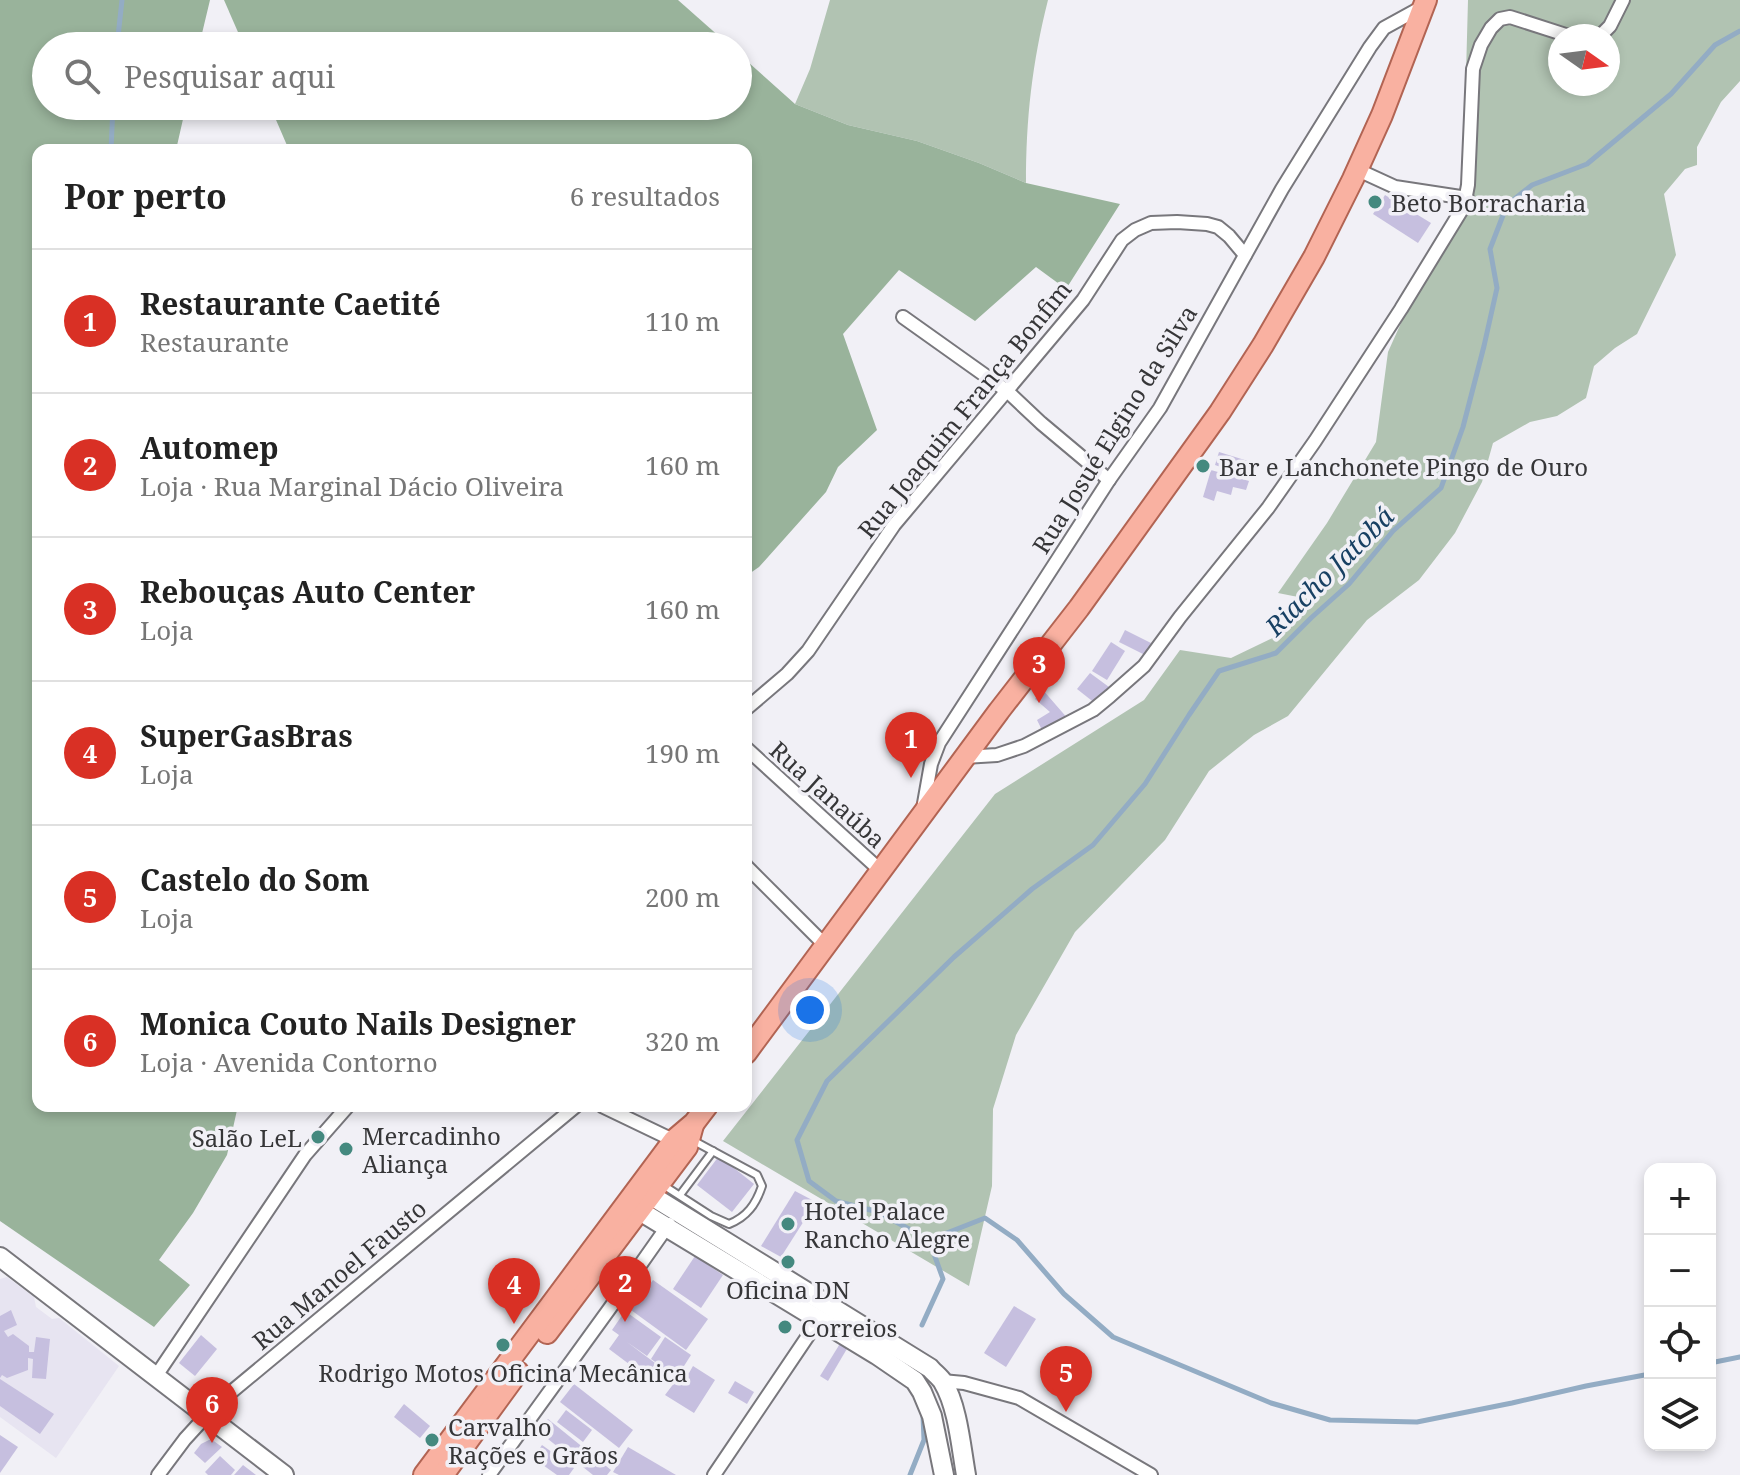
<!DOCTYPE html>
<html lang="pt">
<meta charset="utf-8">
<style>
:root{--surface:#fff;--page:#f2f2f2;--text:#222;--muted:#767676;--line:#e0e0e0;--accent:#d93025}
body{margin:0;font-family:"Noto Serif",serif;background:var(--page);color:var(--text)}
.controls{position:absolute;right:24px;bottom:24px;display:grid;overflow:hidden;border-radius:16px;box-shadow:0 4px 12px #0003}
.controls button{width:72px;height:72px;display:grid;place-items:center;padding:0;border:0;border-bottom:2px solid var(--line);background:var(--surface);color:var(--text);font:40px sans-serif}
.compass{position:absolute;left:1548px;top:24px;width:72px;height:72px;border-radius:50%;background:var(--surface);box-shadow:0 4px 12px #0003;rotate:104deg}
.you{position:absolute;left:810px;top:1010px;width:28px;height:28px;margin:-20px;border:6px solid #fff;border-radius:50%;background:#1a73e8;box-shadow:0 0 0 12px #1a73e833}
.badge{display:grid;place-items:center;width:52px;height:52px;border-radius:50%;background:var(--accent);color:#fff;font-size:26px;font-weight:700}
.pin{position:absolute;translate:-50% -66px;filter:drop-shadow(0 2px 4px #0008)}
.pin::after{content:'';position:absolute;top:42px;width:28px;height:24px;background:inherit;clip-path:polygon(0 0,100% 0,50% 100%)}
.list{margin:0;padding:0;list-style:none}
h2{display:flex;justify-content:space-between;align-items:center;height:104px;margin:0;padding:0 32px;font-size:34px}
h2 small{font-size:26px;font-weight:400;color:var(--muted)}
.list li{display:grid;grid-template-columns:52px 1fr auto;gap:24px;align-items:center;box-sizing:border-box;height:144px;padding:0 32px;border-top:2px solid var(--line)}
.list b{display:block;font-size:30px;white-space:nowrap}
.list p{margin:0;font-size:26px;white-space:nowrap;color:var(--muted)}
.list em{font-size:26px;font-style:normal;color:var(--muted)}
.icon{flex:none;width:44px;height:44px;fill:none;stroke:currentColor;stroke-width:2;stroke-linecap:round;stroke-linejoin:round}
.map{position:relative;flex:none;width:1740px;height:1475px;overflow:hidden}
.search{position:absolute;background:var(--surface);box-shadow:0 4px 12px #0003;left:32px;top:32px;width:720px;height:88px;display:flex;align-items:center;gap:20px;box-sizing:border-box;padding:0 28px;border-radius:44px;color:var(--muted);font-size:30px}
.panel{position:absolute;background:var(--surface);box-shadow:0 4px 12px #0003;left:32px;top:144px;width:720px;height:968px;border-radius:16px}
.map>svg:first-child{display:block}
.built{fill:#e7e4f1}
.green{fill:#b1c3b2;fill-rule:evenodd}
.forest{fill:#99b39b}
.lines{fill:none;stroke-linecap:round;stroke-linejoin:round}
.stream{stroke:#93acc4;stroke-width:5}
.building{fill:#c6bfdf}
.lane-casing{stroke:#78777c;stroke-width:10}
.street-casing{stroke:#78777c;stroke-width:16}
.secondary-casing{stroke:#78777c;stroke-width:22}
.primary-casing{stroke:#b26453;stroke-width:24}
.lane{stroke:#fff;stroke-width:6}
.street{stroke:#fff;stroke-width:12}
.secondary{stroke:#fff;stroke-width:18}
.primary{stroke:#f9b1a1;stroke-width:20}
.poi-dot{fill:#44897f;stroke:#f1f0f6;stroke-width:3}
.labels{text-anchor:middle;dominant-baseline:central;stroke-width:7;stroke-linejoin:round;paint-order:stroke}
.poi-label{font-size:24px;fill:#363638;stroke:#f1f0f6;text-anchor:start}
.street-label{font-size:24px;fill:#363638;stroke:#f1f0f6}
.water-label{font-size:26px;font-style:italic;fill:#184063;stroke:#f1f0f6}
</style>
<div class="map">
<svg width="1740" height="1475" viewBox="0 0 1740 1475">
<rect width="100%" height="100%" fill="#f1f0f6"/>
<path class="built" d="M7 1277 34 1297 36 1307 52 1319 59 1318 119 1366 56 1458 0 1417V1279Z"/>
<g class="green">
<path d="M830 0H1048C1032 63 1026 119 1026 183L979 163 917 141 848 125 795 104 810 69Z"/>
<path d="M1468 0H1740V81L1721 102 1697 147V165L1685 169 1664 194 1676 255 1637 334 1615 348 1594 366 1586 398 1557 416 1530 422 1493 443 1482 482 1455 533 1419 580 1367 620 1288 716 1254 735 1209 771 1165 840 1075 932 1016 1035 993 1109 992 1186 969 1286 723 1141 995 794 1144 700 1180 650 1231 658 1281 634 1303 598 1278 593 1327 523 1376 442 1388 352 1463 185ZM1560 36H1608V84H1560Z"/>
</g>
<g class="forest">
<path d="M0 0H210L199 46H46V106H186L176 150H38V1106H236L237 1110 227 1155 193 1213 159 1260 190 1285 154 1327 0 1221Z"/>
<path d="M224 0H678L730 46H244Z"/>
<path d="M738 53 795 104 848 125 917 141 979 163 1026 183 1120 204 1066 289 1036 267 975 321 899 270 843 334 877 430 838 467 826 492 759 567 746 576V150H289L270 106H738Z"/>
</g>
<g class="lines">
<g class="stream">
<path d="M117 46 122 0"/>
<path d="M111 150 113 106"/>
<path d="M929 1240 985 1218 1017 1240 1064 1294 1113 1337 1271 1403 1330 1420 1417 1422 1512 1403 1586 1386 1650 1374"/>
<path d="M922 1325 943 1279 929 1240 878 1212 836 1201 809 1181 797 1140 827 1081 954 957 1032 889 1093 845 1145 784 1189 715 1219 671 1276 653 1311 618 1349 584 1393 531 1441 488 1463 427 1484 346 1497 288 1490 249 1507 205 1532 185 1587 164 1671 94 1715 45 1740 31"/>
<path d="M1710 1363 1740 1357"/>
<path d="M910 1475 924 1440 923 1416"/>
</g>
</g>
<g class="building">
<path d="M1385 195 1431 223 1418 243 1373 214Z"/>
<path d="M1219 452 1248 461 1244 475 1215 465Z"/>
<path d="M1211 470 1249 481 1246 490 1233 487 1231 495 1217 491 1214 501 1203 497Z"/>
<path d="M1125 630 1151 643 1145 655 1119 642Z"/>
<path d="M1111 642 1125 651 1107 680 1092 671Z"/>
<path d="M1090 673 1109 687 1096 704 1077 689Z"/>
<path d="M1042 689 1069 720 1044 734 1037 720 1050 712 1035 699Z"/>
<path d="M719 1156 754 1184 732 1212 697 1185Z"/>
<path d="M795 1191 816 1202 781 1257 761 1246Z"/>
<path d="M695 1256 723 1275 701 1308 673 1289Z"/>
<path d="M653 1280 708 1319 686 1350 631 1310Z"/>
<path d="M1014 1306 1036 1319 1006 1367 984 1353Z"/>
<path d="M11 1310 17 1325 4 1331 8 1337 13 1334 29 1346V1352H34L36 1337 50 1339 46 1379 32 1378 33 1359 28 1358V1370L7 1378 2 1375 0 1378V1316Z"/>
<path d="M625 1311 661 1337 647 1356 627 1342 659 1366 649 1379 609 1349 619 1335 612 1330Z"/>
<path d="M201 1335 217 1349 195 1376 179 1363Z"/>
<path d="M665 1337 691 1355 677 1377 651 1359Z"/>
<path d="M841 1342 848 1347 828 1381 820 1376Z"/>
<path d="M693 1366 715 1380 694 1413 665 1395 684 1370 689 1373Z"/>
<path d="M0 1379 54 1414 40 1434 0 1406Z"/>
<path d="M735 1381 754 1392 747 1404 728 1393Z"/>
<path d="M574 1384 633 1430 619 1448 560 1402Z"/>
<path d="M404 1404 430 1426 420 1438 394 1417Z"/>
<path d="M566 1410 592 1430 583 1442 557 1422Z"/>
<path d="M548 1419 611 1470 607 1475H593L538 1431Z"/>
<path d="M0 1435 18 1447 0 1473Z"/>
<path d="M211 1439 222 1447 205 1463 194 1453 201 1444Z"/>
<path d="M542 1445 574 1468 569 1475H557L533 1458Z"/>
<path d="M628 1447 676 1475H619L613 1472Z"/>
<path d="M220 1456 235 1470 231 1475H208L205 1472Z"/>
<path d="M243 1465 256 1475H234Z"/>
</g>
<g class="lines">
<g class="lane-casing">
<g id="lane">
<path d="M663 1185 711 1216 729 1224C747 1217 756 1204 762 1186L757 1175 694 1141"/>
<path d="M680 1195 713 1151"/>
</g>
</g>
<g class="street-casing">
<g id="street">
<path d="M1600 36 1610 26 1623 0"/>
<path d="M1358 170 1395 187 1467 198"/>
<path d="M903 317 1007 391 1041 423 1109 480"/>
<path d="M746 709 787 674 808 651 894 525 1083 300 1122 240 1135 230 1151 223 1177 222 1207 224 1218 227 1229 236 1245 255"/>
<path d="M746 748 881 871"/>
<path d="M964 757 997 755 1024 746 1093 710 1110 696 1144 666 1180 617 1268 508 1315 441 1401 309 1464 206 1468 185 1473 69 1481 45 1491 28 1500 19 1510 17 1569 36"/>
<path d="M923 809 931 764 939 743 1109 480 1160 408 1282 189 1370 47 1384 28 1424 6"/>
<path d="M746 866 826 946"/>
<path d="M602 1106 677 1142"/>
<path d="M156 1376 305 1155 348 1106"/>
<path d="M942 1381 964 1383 1019 1398 1151 1475"/>
<path d="M158 1475 185 1439 218 1403 576 1106"/>
<path d="M489 1475 610 1308 669 1224"/>
<path d="M714 1475 818 1321"/>
</g>
</g>
<g class="secondary-casing">
<g id="secondary">
<path d="M639 1188 930 1368C934 1373 940 1377 943 1382 958 1407 961 1447 966 1475"/>
<path d="M630 1205 877 1355 915 1381 922 1392 932 1416 944 1475"/>
<path d="M0 1257 284 1475"/>
</g>
</g>
<g class="primary-casing">
<g id="primary">
<path d="M746 1053 999 711 1079 608 1220 412 1263 345 1314 257 1353 179 1382 115 1426 0"/>
<path d="M547 1333 687 1147 693 1125"/>
<path d="M424 1475 674 1140 694 1123 707 1106"/>
<path d="M443 1475 518 1372"/>
</g>
</g>
<use href="#lane" class="lane"/>
<use href="#street" class="street"/>
<use href="#secondary" class="secondary"/>
<use href="#primary" class="primary"/>
</g>
<g class="poi-dot">
<circle cx="1375" cy="202" r="8"/>
<circle cx="1203" cy="466" r="8"/>
<circle cx="318" cy="1137" r="8"/>
<circle cx="346" cy="1149" r="8"/>
<circle cx="788" cy="1224" r="8"/>
<circle cx="788" cy="1262" r="8"/>
<circle cx="785" cy="1327" r="8"/>
<circle cx="503" cy="1345" r="8"/>
<circle cx="432" cy="1440" r="8"/>
</g>
<g class="labels">
<g class="poi-label">
<text x="1391" y="202">Beto Borracharia</text>
<text x="1219" y="466">Bar e Lanchonete Pingo de Ouro</text>
<text x="362" y="1135">Mercadinho<tspan x="362" dy="28">Aliança</tspan></text>
<text x="302" y="1137" text-anchor="end">Salão LeL</text>
<text x="804" y="1210">Hotel Palace<tspan x="804" dy="28">Rancho Alegre</tspan></text>
<text x="788" y="1289" text-anchor="middle">Oficina DN</text>
<text x="801" y="1327">Correios</text>
<text x="503" y="1372" text-anchor="middle">Rodrigo Motos Oficina Mecânica</text>
<text x="448" y="1426">Carvalho<tspan x="448" dy="28">Rações e Grãos</tspan></text>
</g>
<g class="street-label">
<text transform="translate(964 409) rotate(-51)">Rua Joaquim França Bonfim</text>
<text transform="translate(1114 429) rotate(-58)">Rua Josué Elgino da Silva</text>
<text transform="translate(828 794) rotate(42)">Rua Janaúba</text>
<text transform="translate(339 1274) rotate(-40)">Rua Manoel Fausto</text>
</g>
<g class="water-label">
<text transform="translate(1329 571) rotate(-45)">Riacho Jatobá</text>
</g>
</g>
</svg>
<div class="controls">
<button>+</button>
<button>−</button>
<button><svg class="icon" aria-label="locate" viewBox="0 0 24 24"><circle cx="12" cy="12" r="6"/><path d="M12 2v4M12 18v4M2 12h4M18 12h4"/></svg></button>
<button><svg class="icon" aria-label="layers" viewBox="0 0 24 24"><path d="M12 4l9 5-9 5-9-5zM3 14l9 5 9-5"/></svg></button>
</div>
<svg class="compass" viewBox="-18 -18 36 36"><path d="M0-13l5 13h-10z" fill="#e53935"/><path d="M0 13l5-13h-10z" fill="#767676"/></svg>
<div class="you"></div>
<div class="pin badge" style="left:911px;top:778px">1</div>
<div class="pin badge" style="left:625px;top:1322px">2</div>
<div class="pin badge" style="left:1039px;top:703px">3</div>
<div class="pin badge" style="left:514px;top:1324px">4</div>
<div class="pin badge" style="left:1066px;top:1412px">5</div>
<div class="pin badge" style="left:212px;top:1443px">6</div>
<div class="search"><svg class="icon" aria-label="search" viewBox="0 0 24 24"><circle cx="10" cy="10" r="6"/><path d="M15 15l6 6"/></svg>Pesquisar aqui</div>
<section class="panel">
<h2>Por perto<small>6 resultados</small></h2>
<ul class="list">
<li><span class="badge">1</span><div><b>Restaurante Caetité</b><p>Restaurante</p></div><em>110 m</em></li>
<li><span class="badge">2</span><div><b>Automep</b><p>Loja · Rua Marginal Dácio Oliveira</p></div><em>160 m</em></li>
<li><span class="badge">3</span><div><b>Rebouças Auto Center</b><p>Loja</p></div><em>160 m</em></li>
<li><span class="badge">4</span><div><b>SuperGasBras</b><p>Loja</p></div><em>190 m</em></li>
<li><span class="badge">5</span><div><b>Castelo do Som</b><p>Loja</p></div><em>200 m</em></li>
<li><span class="badge">6</span><div><b>Monica Couto Nails Designer</b><p>Loja · Avenida Contorno</p></div><em>320 m</em></li>
</ul>
</section>
</div>
